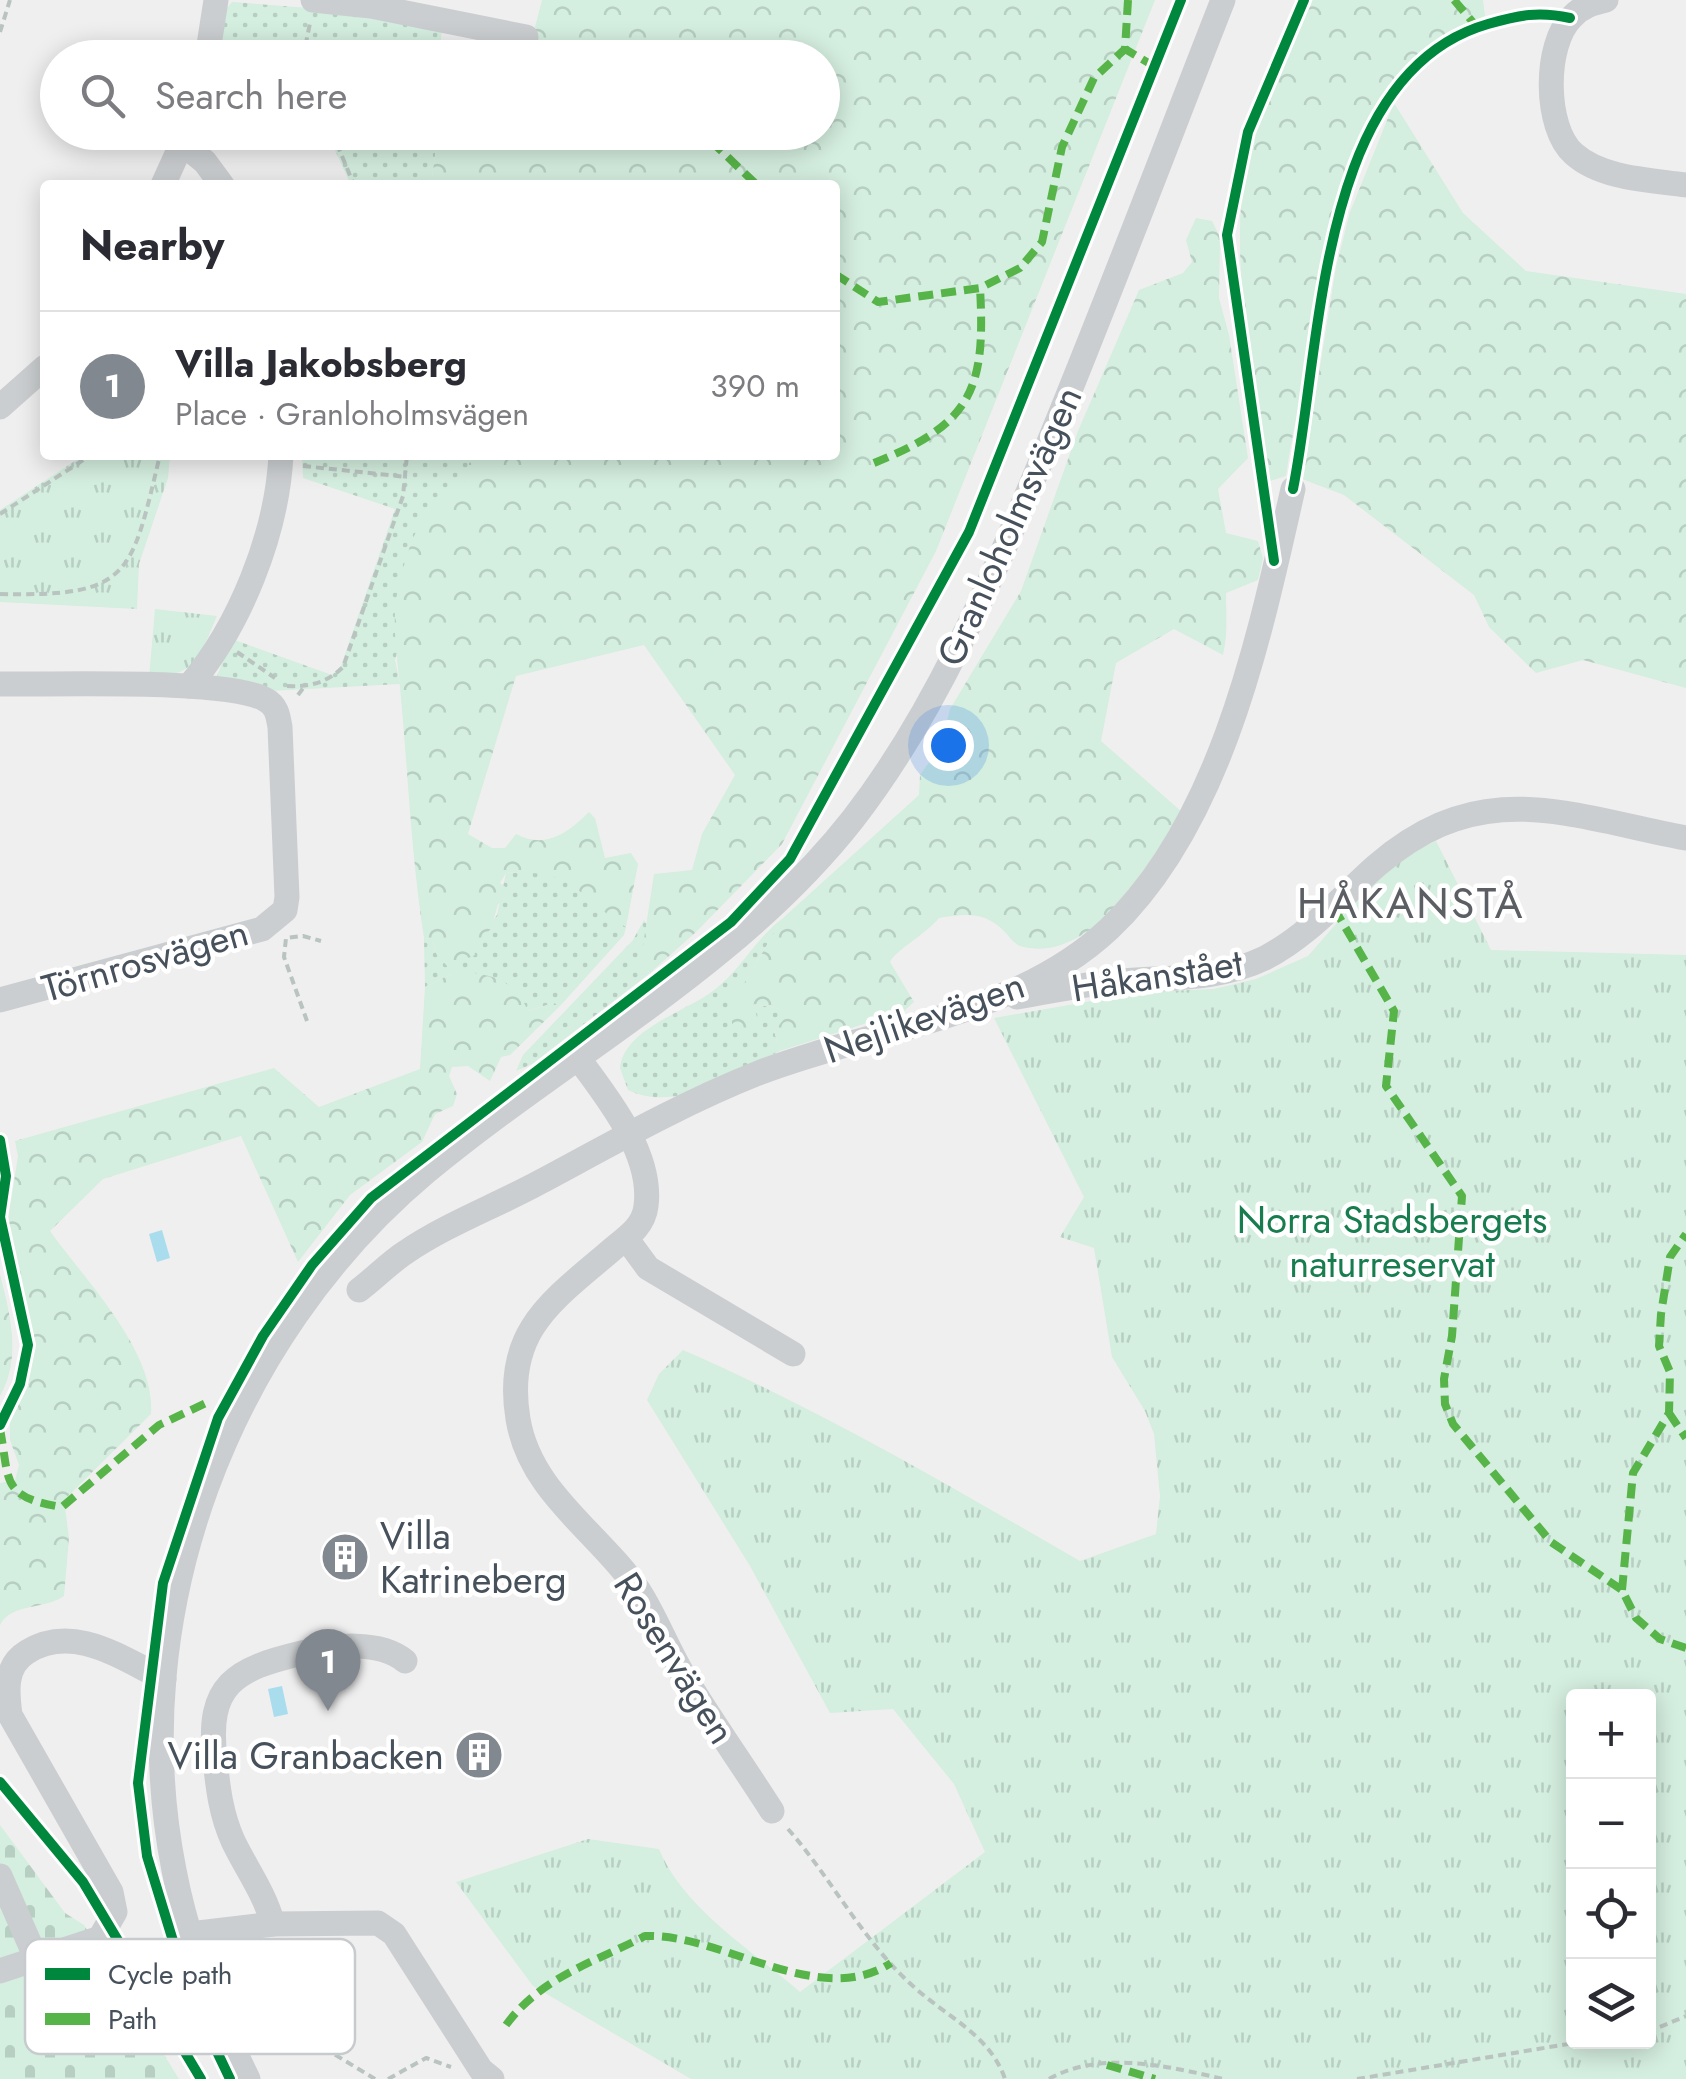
<!DOCTYPE html>
<meta charset="utf-8">
<style>
:root{--surface:#fff;--page:#f2f2f3;--text:#2b2b33;--muted:#7c7c81;--line:#e1e1e2;--accent:#82888f}
body{margin:0;font-family:Jost,sans-serif;background:var(--page);color:var(--text)}
.controls{position:absolute;right:30px;bottom:30px;display:grid;overflow:hidden;border-radius:10px;box-shadow:0 5px 25px #0003}
.controls button{width:90px;height:90px;display:grid;place-items:center;padding:0;border:0;border-bottom:2px solid var(--line);background:var(--surface);color:var(--text);font:50px sans-serif}
.you{position:absolute;left:948px;top:745px;width:35px;height:35px;margin:-25px;border:8px solid #fff;border-radius:50%;background:#1a73e8;box-shadow:0 0 0 15px #1a73e833}
.badge{display:grid;place-items:center;width:65px;height:65px;border-radius:50%;background:var(--accent);color:#fff;font-size:32px;font-weight:700}
.pin{position:absolute;translate:-50% -82px;filter:drop-shadow(0 2px 5px #0008)}
.pin::after{content:'';position:absolute;top:52px;width:35px;height:30px;background:inherit;clip-path:polygon(0 0,100% 0,50% 100%)}
.list{margin:0;padding:0;list-style:none}
h2{display:flex;justify-content:space-between;align-items:center;height:130px;margin:0;padding:0 40px;font-size:42px}
h2 small{font-size:32px;font-weight:400;color:var(--muted)}
.list li{display:grid;grid-template-columns:65px 1fr auto;gap:30px;align-items:center;box-sizing:border-box;height:150px;padding:0 40px;border-top:2px solid var(--line)}
.list b{display:block;font-size:38px;white-space:nowrap}
.list p{margin:0;font-size:32px;white-space:nowrap;color:var(--muted)}
.list em{font-size:32px;font-style:normal;color:var(--muted)}
.icon{flex:none;width:55px;height:55px;fill:none;stroke:currentColor;stroke-width:2;stroke-linecap:round;stroke-linejoin:round}
.map{position:relative;flex:none;width:1686px;height:2079px;overflow:hidden}
.search{position:absolute;background:var(--surface);box-shadow:0 5px 25px #0003;left:40px;top:40px;width:800px;height:110px;display:flex;align-items:center;gap:25px;box-sizing:border-box;padding:0 35px;border-radius:55px;color:var(--muted);font-size:38px}
.panel{position:absolute;background:var(--surface);box-shadow:0 5px 25px #0003;left:40px;top:180px;width:800px;height:280px;border-radius:10px}
.map>svg:first-child{display:block}
.grass{fill:url(#grass-dots)}
.forest{fill:url(#forest-crowns)}
.cemetery{fill:url(#cemetery-stones)}
.park{fill:url(#park-tufts);fill-rule:evenodd}
.water{fill:#a9dcec}
.lines{fill:none;stroke-linecap:round;stroke-linejoin:round}
.path{stroke:#b9c4c1;stroke-width:4;stroke-dasharray:8 5;stroke-linecap:butt}
.minor{stroke:#cbced0;stroke-width:25}
.quiet{stroke:#57b448;stroke-width:8;stroke-dasharray:15 8;stroke-linecap:butt}
.cycleway-casing{stroke:#fff;stroke-width:16}
.cycleway{stroke:#00873e;stroke-width:10}
.labels{text-anchor:middle;dominant-baseline:central;stroke-width:9;stroke-linejoin:round;paint-order:stroke}
.street-label{font-size:38px;fill:#47515c;stroke:#fff}
.park-label{font-size:38px;fill:#187d4e;stroke:#fff}
.poi-label{font-size:38px;fill:#47515c;stroke:#fff;text-anchor:start}
.quarter-label{font-size:42px;letter-spacing:2.5px;fill:#5b5f63;stroke:#fff}
.key{fill:#fff;stroke:#c8cbce;stroke-width:2.5}
.key-label{font-size:28px;fill:#47515c}
</style>
<div class="map">
<svg width="1686" height="2079" viewBox="0 0 1686 2079">
<defs>
<pattern id="grass-dots" width="8" height="8" patternUnits="userSpaceOnUse" patternTransform="scale(2.5)"><rect width="8" height="8" fill="#d4eedf"/><path d="M2 2h.1M6 6h.1" fill="none" stroke="#b7cec2" stroke-width="1.8" stroke-linecap="round"/></pattern>
<pattern id="forest-crowns" width="20" height="18" patternUnits="userSpaceOnUse" patternTransform="scale(2.5)"><rect width="20" height="18" fill="#d4eedf"/><path d="M2 6a3 3 0 1 1 6 0M12 15a3 3 0 1 1 6 0" fill="none" stroke="#b7cec2"/></pattern>
<pattern id="cemetery-stones" width="16" height="16" patternUnits="userSpaceOnUse" patternTransform="scale(2.5)"><rect width="16" height="16" fill="#d4eedf"/><path d="M2 7V4a2 2 0 0 1 4 0v3zM10 15v-3a2 2 0 0 1 4 0v3z" fill="#b7cec2"/></pattern>
<pattern id="park-tufts" width="24" height="20" patternUnits="userSpaceOnUse" patternTransform="scale(2.5)"><rect width="24" height="20" fill="#d4eedf"/><path d="M3 7l-1-3M5 7V3M7 7l1-3M15 17l-1-3M17 17v-4M19 17l1-3" fill="none" stroke="#b7cec2"/></pattern>
</defs>
<rect width="100%" height="100%" fill="#f0efef"/>
<g class="grass">
<path d="M232 2 322 9 442 30 440 48 511 58H219L224 11Z"/>
<path d="M327 133H438L431 185H351Z"/>
<path d="M347 455H491L470 463 469 481 443 495 395 660 400 684 270 691 216 678 232 639 332 675 341 666 395 509 303 478 302 459Z"/>
<path d="M540 871 565 878 626 927 624 935 560 1006 554 1003 527 1011 458 971 425 987 424 938 432 939 437 955 473 945 484 933 497 915 506 873Z"/>
<path d="M783 918 745 982 732 995V1024L753 1004 792 1011 774 1031 780 1051C737 1073 676 1114 628 1090L620 1068C624 1029 685 1012 713 991 741 970 755 939 783 918Z"/>
<path d="M644 920 647 925 641 965 650 973 532 1064 516 1071 523 1055 633 940Z"/>
</g>
<g class="forest">
<path d="M542 0H1155L936 551 782 844 696 932 650 973 640 965 654 874 692 870 702 834 735 775 644 645 516 676 468 834 492 848H505L516 834C546 850 569 832 589 812L595 818 605 858 631 853 638 864 626 927C575 894 574 868 506 873L500 883 507 888 506 899 498 904 491 929 473 945 475 955 448 967 437 955 432 939 424 938C411 854 408 771 400 687 397 655 391 621 398 589 408 546 423 494 469 481V463L491 455H835V185H431L438 133 822 132V58L516 57 533 35Z"/>
<path d="M1313 0H1483L1485 16C1342 81 1334 203 1312 341 1304 386 1292 431 1286 476L1267 482C1255 385 1229 266 1245 170 1254 112 1288 52 1313 0Z"/>
<path d="M1394 103 1463 213 1526 271 1686 294V688L1583 660 1536 673 1489 627 1474 595 1344 495 1302 479 1336 267 1350 212Z"/>
<path d="M1196 218 1212 221 1220 237 1219 298 1229 335 1248 458 1218 489 1226 533 1258 541 1263 558 1258 580 1226 593C1226 615 1228 633 1223 655L1174 629 1116 663 1101 741 1182 812C1155 862 1090 967 1020 946 1013 943 1009 936 1004 931 984 911 965 914 939 918 925 935 897 949 890 962L914 1002 904 1011 780 1051 774 1031 791 1011 754 1004 757 1018 750 1030 732 1024V994L745 982 783 918 919 795 920 775 941 746 950 709 1021 591 1078 431 1139 290 1183 273 1192 262 1186 240Z"/>
<path d="M458 971C490 974 515 979 528 1011L554 1003 560 1006 510 1055 501 1057 490 1081 468 1066 452 1067 449 1076 457 1094 453 1106 435 1114 422 1142 350 1195 298 1262 241 1136 103 1179 50 1231C84 1279 156 1351 151 1414L64 1500 69 1538 64 1596C44 1610 11 1603 0 1625V1483L15 1480 19 1465 10 1440V1418L24 1395 35 1350 8 1220 18 1156 15 1141 274 1068 319 1107 420 1069 425 987Z"/>
<path d="M0 1274C10 1314 22 1358 0 1396Z"/>
</g>
<path class="cemetery" d="M0 1825 65 1913 84 1925 179 2079H0Z"/>
<g class="park">
<path d="M84 455H170L168 478 139 564 137 609 0 602V510Z"/>
<path d="M155 609 217 616C199 657 198 675 149 678Z"/>
<path d="M1436 841 1491 950 1686 955V2079H691L533 1986 456 1882 588 1839 659 1849C683 1908 753 1951 800 1992L985 1852 954 1784 893 1709 830 1713 750 1566 647 1400 659 1374 683 1350C821 1410 950 1486 1080 1561L1156 1534 1160 1496 1154 1434 1145 1411 1112 1357 1094 1248 1060 1237 1084 1197 994 1018 1143 992 1214 989 1256 979 1308 956 1389 863ZM1574 1696H1648V2042H1574Z"/>
</g>
<g class="water">
<path d="M162 1230 170 1258 157 1262 149 1234Z"/>
<path d="M282 1686 288 1714 274 1717 268 1689Z"/>
</g>
<g class="lines">
<g class="path">
<path d="M0 32 10 0"/>
<path d="M303 58 310 23"/>
<path d="M332 132 354 185"/>
<path d="M303 466 407 477"/>
<path d="M0 514 91 455"/>
<path d="M0 594C132 597 131 575 160 455"/>
<path d="M237 652 275 678"/>
<path d="M287 686C309 687 327 683 343 667L403 496 407 455"/>
<path d="M298 695 304 687"/>
<path d="M307 1021 284 957 286 938 303 936 321 941"/>
<path d="M788 1829C832 1879 864 1943 914 1987 947 2017 990 2035 1005 2079"/>
<path d="M1648 2032 1686 2016"/>
<path d="M324 2048 375 2079"/>
<path d="M388 2079 426 2058 451 2067"/>
<path d="M1049 2079C1100 2050 1168 2066 1223 2079"/>
<path d="M1357 2079 1580 2042"/>
</g>
<g class="minor">
<path d="M313 0 371 6 526 37"/>
<path d="M1606 0C1593 3 1582 6 1572 17 1544 44 1544 128 1574 154 1602 179 1651 180 1686 185"/>
<path d="M207 58 216 0"/>
<path d="M182 143 205 162 222 185"/>
<path d="M163 185 187 132"/>
<path d="M0 407 45 367"/>
<path d="M0 684C51 685 230 678 266 700 277 706 278 716 280 727L287 897 285 910 262 929 0 1000"/>
<path d="M189 686C240 626 277 534 281 455"/>
<path d="M1017 997C1052 991 1088 983 1123 981 1172 977 1219 980 1265 958 1309 935 1340 898 1376 866 1482 775 1565 815 1686 838"/>
<path d="M578 1058C607 1097 653 1154 646 1206 644 1225 629 1236 615 1247 555 1299 503 1329 518 1419 530 1493 600 1533 639 1591 655 1616 666 1645 681 1671 710 1719 742 1764 772 1811"/>
<path d="M626 1238 648 1268 793 1354"/>
<path d="M359 1290C375 1278 389 1263 406 1252 447 1224 496 1206 540 1182 611 1144 681 1104 756 1074 873 1028 1014 1018 1109 929 1222 822 1260 634 1293 489"/>
<path d="M0 1876 36 1958"/>
<path d="M273 1924 378 1923 394 1934 481 2070 492 2079"/>
<path d="M190 1934 273 1924C264 1892 247 1870 233 1841 221 1814 218 1789 215 1759 206 1684 235 1669 302 1653 333 1645 380 1640 405 1661"/>
<path d="M0 1971 100 1938 115 1912 111 1892 10 1715C7 1692 4 1666 27 1652 73 1623 121 1658 164 1679"/>
<path d="M248 2079C215 2012 188 1944 174 1870 123 1614 228 1338 426 1172 568 1054 738 966 853 819 936 712 990 583 1042 459 1105 307 1163 153 1223 0"/>
</g>
<g class="quiet">
<path d="M1128 0 1125 49 1157 68"/>
<path d="M1454 0 1477 27"/>
<path d="M711 141 757 185"/>
<path d="M835 274 878 302 980 288 1020 268 1042 242 1062 147 1094 78 1125 49"/>
<path d="M874 463C971 424 986 391 980 288"/>
<path d="M1334 908 1394 1011 1386 1086 1462 1196 1452 1336 1444 1379 1445 1404 1453 1424 1551 1542 1622 1590 1636 1618 1660 1639 1686 1648"/>
<path d="M1669 1413 1686 1438"/>
<path d="M0 1429C10 1481 0 1497 62 1507L159 1425 206 1403"/>
<path d="M1622 1590 1633 1473 1669 1413 1670 1372 1659 1346 1661 1314 1670 1257 1686 1234"/>
<path d="M506 2025C541 1977 595 1962 645 1936 722 1933 819 2010 891 1963"/>
<path d="M1107 2065 1155 2079"/>
</g>
<g class="cycleway-casing">
<g id="cycleway">
<path d="M1293 489C1322 347 1317 73 1488 24 1519 15 1539 11 1570 18"/>
<path d="M1274 561 1227 235 1248 132 1304 0"/>
<path d="M0 1140 6 1176 0 1217 28 1345 20 1384 0 1425"/>
<path d="M0 1782 83 1882 201 2079"/>
<path d="M230 2079 189 1993 147 1856 138 1783 163 1583 218 1418 263 1336 312 1265 371 1198 731 922 790 859 969 532 1181 0"/>
</g>
</g>
<use href="#cycleway" class="cycleway"/>
</g>
<defs>
<g id="building-disc" transform="scale(2.5)"><circle r="9.5" fill="#82888f" stroke="#fff"/><path d="M-4-6H4V6H1V3H-1V6H-4ZM-2.5-4.3h1.7v1.8h-1.7ZM.8-4.3h1.7v1.8H.8ZM-2.5-1h1.7V.8h-1.7ZM.8-1h1.7V.8H.8Z" fill="#fff"/></g>
</defs>
<g fill-rule="evenodd">
<use href="#building-disc" x="345" y="1557"/>
<use href="#building-disc" x="479" y="1755"/>
</g>
<g class="labels">
<g class="street-label">
<text transform="translate(1009 526) rotate(-66)">Granloholmsvägen</text>
<text transform="translate(145 960) rotate(-16)">Törnrosvägen</text>
<text transform="translate(1157 975) rotate(-9)">Håkanstået</text>
<text transform="translate(924 1017) rotate(-19)">Nejlikevägen</text>
<text transform="translate(675 1658) rotate(58)">Rosenvägen</text>
</g>
<g class="park-label">
<text x="1392" y="1219">Norra Stadsbergets<tspan x="1392" dy="44">naturreservat</tspan></text>
</g>
<g class="poi-label">
<text x="380" y="1535">Villa<tspan x="380" dy="44">Katrineberg</tspan></text>
<text x="444" y="1755" text-anchor="end">Villa Granbacken</text>
</g>
<g class="quarter-label">
<text x="1411" y="903">HÅKANSTÅ</text>
</g>
</g>
<rect x="25" y="1939" width="330" height="115" rx="15" class="key"/>
<rect x="45" y="1968" width="45" height="12" fill="#00873e"/>
<rect x="45" y="2013" width="45" height="12" fill="#57b448"/>
<g class="key-label">
<text x="108" y="1984">Cycle path</text>
<text x="108" y="2029">Path</text>
</g>
</svg>
<div class="controls">
<button>+</button>
<button>−</button>
<button><svg class="icon" aria-label="locate" viewBox="0 0 24 24"><circle cx="12" cy="12" r="6"/><path d="M12 2v4M12 18v4M2 12h4M18 12h4"/></svg></button>
<button><svg class="icon" aria-label="layers" viewBox="0 0 24 24"><path d="M12 4l9 5-9 5-9-5zM3 14l9 5 9-5"/></svg></button>
</div>
<div class="you"></div>
<div class="pin badge" style="left:328px;top:1711px">1</div>
<div class="search"><svg class="icon" aria-label="search" viewBox="0 0 24 24"><circle cx="10" cy="10" r="6"/><path d="M15 15l6 6"/></svg>Search here</div>
<section class="panel">
<h2>Nearby<small></small></h2>
<ul class="list">
<li><span class="badge">1</span><div><b>Villa Jakobsberg</b><p>Place · Granloholmsvägen</p></div><em>390 m</em></li>
</ul>
</section>
</div>
